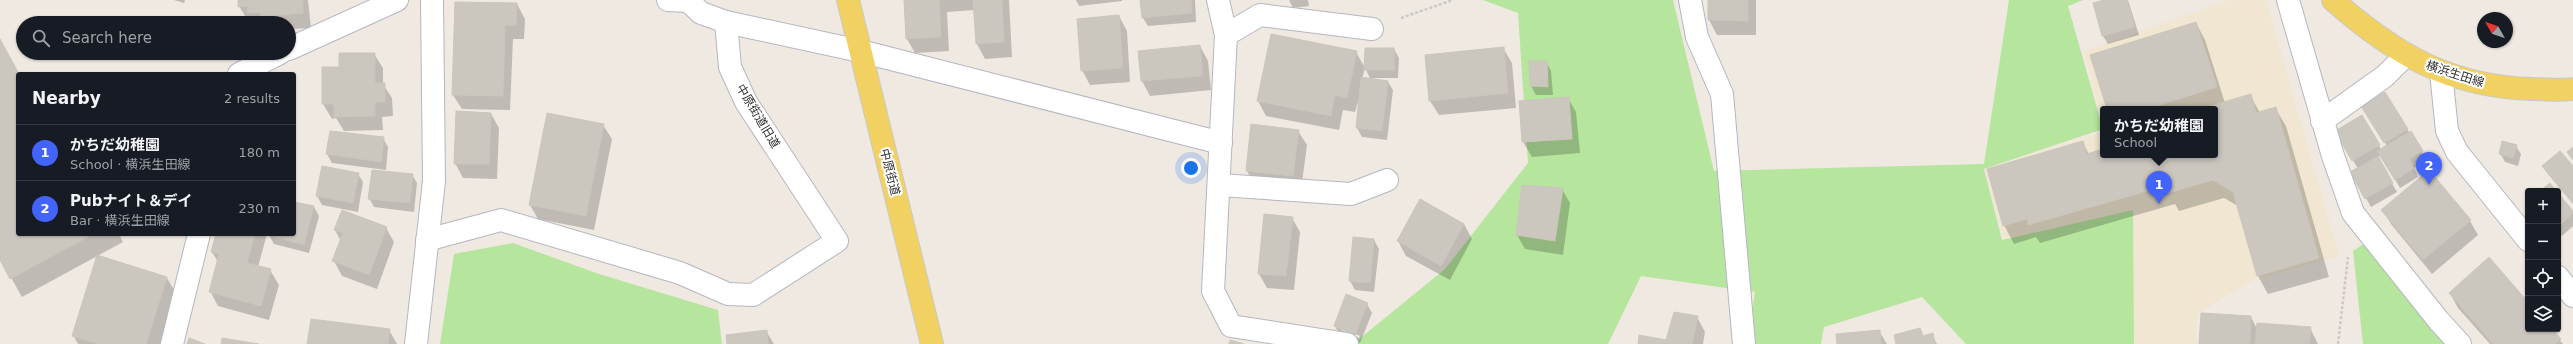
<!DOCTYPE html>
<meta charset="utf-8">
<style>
:root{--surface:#171b24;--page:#20242c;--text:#f1f3f6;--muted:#9ea1a6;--line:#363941;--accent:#4264fb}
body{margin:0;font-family:"DejaVu Sans","Noto Sans JP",sans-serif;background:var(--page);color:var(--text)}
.controls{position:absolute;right:12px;bottom:12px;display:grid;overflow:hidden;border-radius:4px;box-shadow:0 1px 3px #0004}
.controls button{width:36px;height:36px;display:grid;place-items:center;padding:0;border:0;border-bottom:1px solid var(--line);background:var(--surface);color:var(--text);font:20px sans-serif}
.compass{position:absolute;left:2477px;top:12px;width:36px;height:36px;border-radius:50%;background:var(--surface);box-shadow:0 1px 3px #0004;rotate:310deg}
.you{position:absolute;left:1191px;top:168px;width:14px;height:14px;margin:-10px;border:3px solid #fff;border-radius:50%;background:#1a73e8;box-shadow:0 0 0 6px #1a73e833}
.badge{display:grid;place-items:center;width:26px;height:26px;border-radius:50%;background:var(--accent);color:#fff;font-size:13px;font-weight:700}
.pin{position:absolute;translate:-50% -33px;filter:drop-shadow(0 1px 2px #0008)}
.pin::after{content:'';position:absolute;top:21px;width:14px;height:12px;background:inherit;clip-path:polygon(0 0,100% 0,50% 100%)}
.popup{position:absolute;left:2100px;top:106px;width:118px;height:52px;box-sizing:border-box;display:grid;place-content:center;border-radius:4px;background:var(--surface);filter:drop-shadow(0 1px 3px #0005);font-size:13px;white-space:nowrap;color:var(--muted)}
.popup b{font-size:15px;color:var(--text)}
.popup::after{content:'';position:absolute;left:50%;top:100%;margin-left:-8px;border:8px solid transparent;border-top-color:var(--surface)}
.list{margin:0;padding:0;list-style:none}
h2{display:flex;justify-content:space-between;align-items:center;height:52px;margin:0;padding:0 16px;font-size:17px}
h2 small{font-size:13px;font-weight:400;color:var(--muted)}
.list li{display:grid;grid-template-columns:26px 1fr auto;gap:12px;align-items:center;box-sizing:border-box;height:56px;padding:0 16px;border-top:1px solid var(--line)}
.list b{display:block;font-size:15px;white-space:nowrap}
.list p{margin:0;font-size:13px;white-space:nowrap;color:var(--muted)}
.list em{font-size:13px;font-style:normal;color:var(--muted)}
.icon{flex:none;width:22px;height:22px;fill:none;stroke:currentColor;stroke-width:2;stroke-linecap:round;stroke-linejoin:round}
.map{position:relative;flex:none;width:2573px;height:344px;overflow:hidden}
.search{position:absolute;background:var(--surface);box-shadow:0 1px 3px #0004;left:16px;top:16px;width:280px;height:44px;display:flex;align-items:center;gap:10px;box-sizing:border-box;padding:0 14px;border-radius:22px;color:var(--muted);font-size:15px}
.panel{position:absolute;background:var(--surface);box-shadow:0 1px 3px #0004;left:16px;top:72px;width:280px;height:164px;border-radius:4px}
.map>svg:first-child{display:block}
.education{fill:#f0e6d1}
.green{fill:#b6e59e}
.shadow{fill:#0003;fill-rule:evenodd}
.building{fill:#cbc7bf;stroke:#cbc5ba}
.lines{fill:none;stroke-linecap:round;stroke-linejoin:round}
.minor-casing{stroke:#b4b7c1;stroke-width:24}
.major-casing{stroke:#c9c9c9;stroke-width:24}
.path{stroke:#c9c9c9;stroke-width:2.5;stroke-dasharray:3 2;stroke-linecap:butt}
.minor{stroke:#fff;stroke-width:22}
.major{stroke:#f2d163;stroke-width:22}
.labels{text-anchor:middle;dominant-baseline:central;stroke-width:4;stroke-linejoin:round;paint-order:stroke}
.street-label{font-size:12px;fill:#2e2e2e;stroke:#fff}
</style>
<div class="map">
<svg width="2573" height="344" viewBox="0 0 2573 344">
<rect width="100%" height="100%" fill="#efe9e1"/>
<path class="education" d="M2230 0H2266L2339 256 2253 280 2197 314 2196 344H2088L2064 281 2003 238 1985 169 2103 132V155H2215V109H2103V124L2084 51Z"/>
<g class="green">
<path d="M1483 0H1673L1714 171 1984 164 2009 0H2083L2068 6 2103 129 1984 169 2002 240 2133 210 2134 344H1966L1922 297 1824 327 1821 344H1747L1755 292 1641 276 1608 344H1353L1445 269 1528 163 1518 13Z"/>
<path d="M2370 240 2459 344H2363L2353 251Z"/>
<path d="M513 243 599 274 718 310 722 344H440L454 254Z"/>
</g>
<g class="shadow">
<path d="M174 0H185L184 3Z"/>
<path d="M239 0H308L311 28 289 29V23L248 21 239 6Z"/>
<path d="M905 0H1009L1012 57 985 59 977 44 975 10 947 12 949 51 915 53 907 39Z"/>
<path d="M1076 0H1122V1L1079 6Z"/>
<path d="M1141 0H1195L1196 22 1148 26 1143 18Z"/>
<path d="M1289 0H1308L1309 6 1293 8Z"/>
<path d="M1709 0H1756V35H1717L1709 20Z"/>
<path d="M2107 0H2128L2139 35 2108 44 2103 36 2094 4Z"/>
<path d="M517 4 525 19 524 39H513L510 110 462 109 453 95Z"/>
<path d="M1119 16 1127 31 1130 82 1090 85 1082 70Z"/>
<path d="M2196 23 2205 40 2225 103 2250 95 2260 113 2275 108 2286 126 2329 277 2268 294 2258 276 2238 206 2224 198 2179 211 2175 204 2040 243 2036 237 2014 244 2004 225 2082 142 2089 154 2103 150V155H2215V109H2108Z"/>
<path d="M1271 35 1356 52 1365 68 1394 49 1399 58 1398 78H1370L1365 68 1362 79 1388 82 1393 90 1387 140 1362 137 1357 128 1360 95 1355 112 1343 110 1339 130 1266 116 1258 101Z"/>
<path d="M0 39 18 234H119L123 242 22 297 0 258Z"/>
<path d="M1200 46 1208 61 1211 90 1150 96 1142 81 1139 52Z"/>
<path d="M1503 48 1512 63 1516 108 1439 115 1430 101Z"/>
<path d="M374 54 383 68V84L392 98 393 116 382 117 383 130 344 131 336 118 332 119 323 104V68H340Z"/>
<path d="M1530 62H1546L1551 71 1553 95H1536L1531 86Z"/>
<path d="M2384 93 2427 160 2414 168 2418 177 2400 188 2381 155 2377 158 2397 192 2371 207 2351 172 2358 169 2337 132 2362 117 2381 149 2387 146 2363 106Z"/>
<path d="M1568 98 1576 112 1580 153 1532 157 1523 142 1521 102Z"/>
<path d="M491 114 499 128 497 179 463 178 455 163Z"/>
<path d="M603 125 612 139 594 230 538 219 530 205Z"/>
<path d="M1298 131 1307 145 1301 190 1255 185 1247 171Z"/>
<path d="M383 138 388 147 386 170 332 163 327 154Z"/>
<path d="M2516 146 2521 154 2518 166 2505 162 2500 153Z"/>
<path d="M2543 166 2573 168V204L2548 174Z"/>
<path d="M323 167 358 174 363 182 358 212 322 205 317 196Z"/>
<path d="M2429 171 2470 221 2478 235 2432 274 2391 224 2383 210Z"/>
<path d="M412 175 417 183 414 212 374 207 369 198Z"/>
<path d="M1562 189 1570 203 1563 255 1525 249 1517 235Z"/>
<path d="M2558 194 2573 212V226L2562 236 2558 232Z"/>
<path d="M294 203 314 207 319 216 309 253 274 244 269 235 294 234Z"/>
<path d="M1292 218 1300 232 1294 290 1267 288 1259 274Z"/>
<path d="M1464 224 1472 239 1450 280 1406 256 1398 241Z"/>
<path d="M386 228 394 242 377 289 342 276 334 261 341 241 335 230Z"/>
<path d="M217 234H267L258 267 270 270 279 285 269 320 218 306 210 291 218 262 212 252Z"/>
<path d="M1354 238 1374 240 1379 249 1374 292 1355 290 1350 281Z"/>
<path d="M167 278 177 295 161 344H78L73 335Z"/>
<path d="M2450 293 2528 303V329H2551L2563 344H2490L2458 308Z"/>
<path d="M1347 296 1367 304 1372 313 1360 343 1340 335 1335 326ZM1341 328 1360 336 1359 338 1341 330Z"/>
<path d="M1697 317 1705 332 1703 344H1639L1667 341Z"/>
<path d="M2251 317 2257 329 2310 328 2318 344H2200Z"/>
<path d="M1920 329 1924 337 1932 335 1937 344H1897Z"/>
<path d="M389 330 397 344H308Z"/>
<path d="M766 331 774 344H728Z"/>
<path d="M1879 331 1887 344H1838Z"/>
</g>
<g class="building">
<path d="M238 0H303V13L261 17 260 12 248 13 247 6 238 7Z"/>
<path d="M904 0H939L941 37 906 39Z"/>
<path d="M973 0H1002L1004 42 976 44Z"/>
<path d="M1140 0H1191L1192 13 1142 18Z"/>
<path d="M1708 0H1748V21L1708 20Z"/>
<path d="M2104 0H2127L2135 27 2102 36 2093 3Z"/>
<path d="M455 2 517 3 516 25H505L503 96 452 95Z"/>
<path d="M1119 15 1123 68 1081 71 1077 19Z"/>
<path d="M2196 22 2217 87 2147 109H2107L2090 55Z"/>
<path d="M1271 34 1357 51 1347 98 1335 95 1331 116 1257 101Z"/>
<path d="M0 39 19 74 18 234H93L10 279 0 260Z"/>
<path d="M1200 45 1203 76 1141 81 1138 51Z"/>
<path d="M1504 47 1508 93 1429 101 1425 55Z"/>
<path d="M1365 48H1394V70H1364Z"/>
<path d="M339 53H375V83H385V102H375V116L334 117V104H322V67H339Z"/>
<path d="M1529 61H1547L1548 87 1530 86Z"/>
<path d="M1361 77 1388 81 1382 131 1356 128Z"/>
<path d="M2385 92 2408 129 2384 143 2361 106Z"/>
<path d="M2251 94 2256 113 2276 107 2319 258 2257 276 2233 192 2213 180 2168 193 2165 186 2028 225 2027 219 2003 226 1987 169 2083 141 2087 154 2103 149V155H2215V109H2200Z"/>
<path d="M1569 97 1572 139 1522 142 1519 101Z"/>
<path d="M456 111 491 113 489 164H454Z"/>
<path d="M547 113 604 124 586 216 529 205Z"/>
<path d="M2362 115 2380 145 2352 161 2335 131Z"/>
<path d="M1251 124 1299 130 1293 176 1246 171Z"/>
<path d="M330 131 384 137 381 162 326 154Z"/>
<path d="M2411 131 2423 151 2409 159 2414 168 2395 180 2377 151Z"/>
<path d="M2502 141 2517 145 2513 158 2499 154Z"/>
<path d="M2573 147V160L2567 152Z"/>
<path d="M2560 151 2573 166V203L2542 166Z"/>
<path d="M2378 156 2393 183 2365 199 2350 172Z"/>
<path d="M322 166 359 173 353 203 316 196Z"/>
<path d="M372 170 413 174 410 203 368 199Z"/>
<path d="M2429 170 2471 220 2423 260 2381 210Z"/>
<path d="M2550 183 2556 191H2540Z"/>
<path d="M1522 185 1563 188 1555 241 1516 235Z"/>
<path d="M2558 193 2573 211V213L2558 227Z"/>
<path d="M1420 199 1464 224 1441 266 1397 241Z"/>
<path d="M294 202 314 206 304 245 268 235 294 234Z"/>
<path d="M342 210 387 227 369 275 332 261 343 233 334 230Z"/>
<path d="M1264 214 1293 217 1286 276 1258 274Z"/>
<path d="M216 234H255L247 263 271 269 261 306 209 292 219 254 211 252Z"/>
<path d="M1353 237 1374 239 1370 283 1349 281Z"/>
<path d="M97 255 167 277 146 344H100L72 336Z"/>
<path d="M2489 257 2528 302V329H2552L2561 339 2555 344H2493L2449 293Z"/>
<path d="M1346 294 1368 303 1355 335 1334 326Z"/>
<path d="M1674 312 1698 316 1692 344H1638L1639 335 1666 340Z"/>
<path d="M2201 313 2251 316 2250 344H2199Z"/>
<path d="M311 319 390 329 388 344H307Z"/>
<path d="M2257 323 2311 327 2309 344H2255Z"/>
<path d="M1920 328 1923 336 1933 333 1935 344H1896L1894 335Z"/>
<path d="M767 330 768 344H727L726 335Z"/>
<path d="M1880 330 1881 344H1837L1836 334Z"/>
<path d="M189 338 205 344H187Z"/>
<path d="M222 338 259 344H221Z"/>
<path d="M1230 340 1244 344H1229Z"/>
</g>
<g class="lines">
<g class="minor-casing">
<g id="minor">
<path d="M668 0 688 1"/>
<path d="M687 0 701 13 726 22 860 51 1221 143"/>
<path d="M1218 0 1226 35 1213 291 1231 326 1347 344"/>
<path d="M1690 0 1697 37 1722 94 1744 344"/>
<path d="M2288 0 2333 156 2353 213 2439 321 2460 344"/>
<path d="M1226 35 1260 15 1372 29"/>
<path d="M289 49 397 0"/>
<path d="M2441 72 2447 131 2457 152 2528 240"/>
<path d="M239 74 280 53"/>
<path d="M2322 121 2385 76 2405 56"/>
<path d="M1220 185 1351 194 1387 180"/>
<path d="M427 240 501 220 680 273 728 294 753 295 837 241 746 102 730 67 726 22"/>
<path d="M2558 277 2573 296"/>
<path d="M172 344 199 234"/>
<path d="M416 344 434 181 432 0"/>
</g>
</g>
<g class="major-casing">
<g id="major">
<path d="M848 0 932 344"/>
<path d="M2333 0C2394 54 2450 87 2533 89 2546 89 2560 91 2573 89"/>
</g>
</g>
<g class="path">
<path d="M1401 18 1453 0"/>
<path d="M2338 344 2348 257"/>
</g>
<use href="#minor" class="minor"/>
<use href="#major" class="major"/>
</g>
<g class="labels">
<g class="street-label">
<text transform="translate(2455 74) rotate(18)">横浜生田線</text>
<text transform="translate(758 116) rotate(59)">中原街道旧道</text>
<text transform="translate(890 172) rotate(76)">中原街道</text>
</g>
</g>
</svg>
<div class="controls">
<button>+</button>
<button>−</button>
<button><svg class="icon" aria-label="locate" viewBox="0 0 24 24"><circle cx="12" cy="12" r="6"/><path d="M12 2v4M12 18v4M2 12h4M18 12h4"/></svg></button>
<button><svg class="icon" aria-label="layers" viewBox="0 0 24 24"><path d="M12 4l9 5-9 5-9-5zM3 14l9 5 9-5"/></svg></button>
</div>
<svg class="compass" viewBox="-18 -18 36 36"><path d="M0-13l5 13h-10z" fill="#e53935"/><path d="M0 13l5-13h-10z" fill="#9ea1a6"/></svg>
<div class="you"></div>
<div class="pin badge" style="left:2159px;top:204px">1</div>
<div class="popup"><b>かちだ幼稚園</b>School</div>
<div class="pin badge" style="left:2429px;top:185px">2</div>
<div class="search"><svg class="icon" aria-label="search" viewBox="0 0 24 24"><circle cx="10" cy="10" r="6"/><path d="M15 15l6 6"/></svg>Search here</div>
<section class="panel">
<h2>Nearby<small>2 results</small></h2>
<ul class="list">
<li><span class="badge">1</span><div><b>かちだ幼稚園</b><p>School · 横浜生田線</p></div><em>180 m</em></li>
<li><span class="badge">2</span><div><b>Pubナイト＆デイ</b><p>Bar · 横浜生田線</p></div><em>230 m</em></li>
</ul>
</section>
</div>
